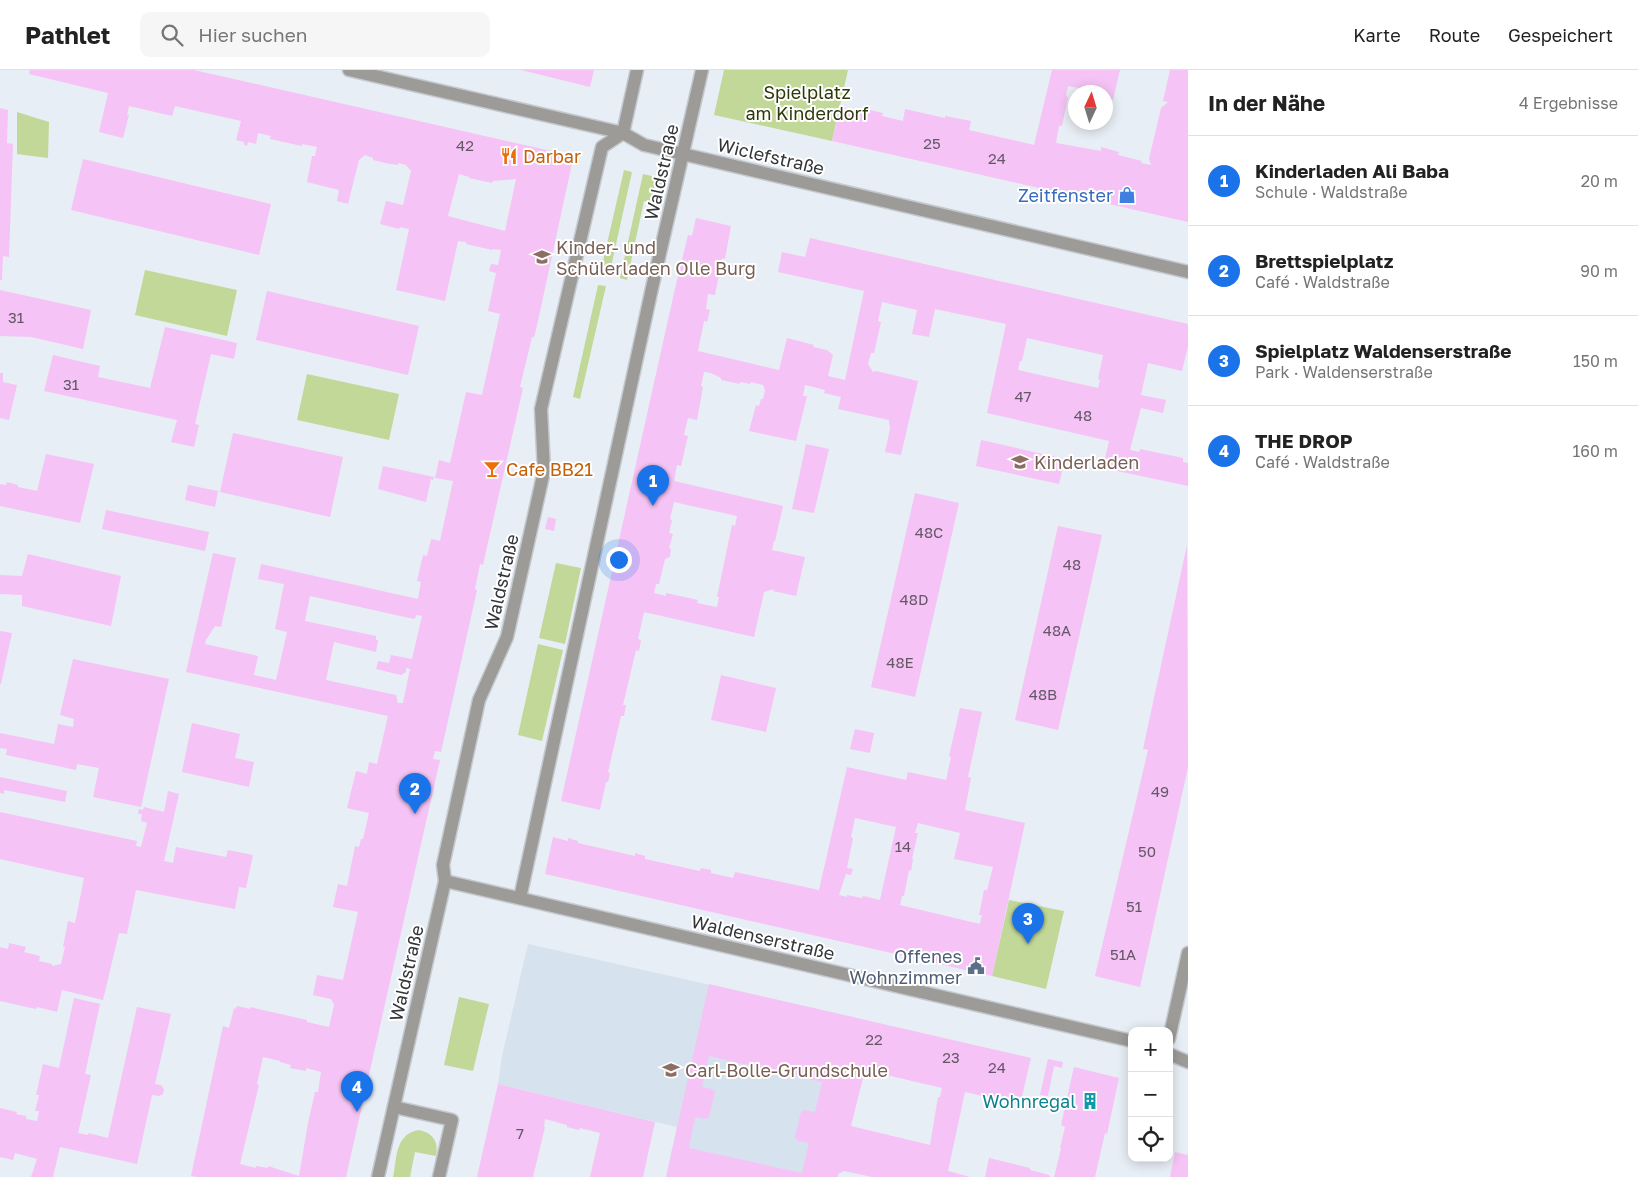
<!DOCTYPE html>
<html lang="de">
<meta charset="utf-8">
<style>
:root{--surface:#fff;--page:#f6f6f6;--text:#222;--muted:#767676;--line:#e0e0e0;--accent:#1a73e8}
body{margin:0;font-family:"Golos Text",sans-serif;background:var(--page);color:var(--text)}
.controls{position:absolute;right:15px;bottom:15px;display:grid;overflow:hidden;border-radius:10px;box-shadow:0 2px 12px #0003}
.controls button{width:45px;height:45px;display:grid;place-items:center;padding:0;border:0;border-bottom:1px solid var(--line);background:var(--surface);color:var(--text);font:25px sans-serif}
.compass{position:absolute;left:1068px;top:15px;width:45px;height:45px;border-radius:50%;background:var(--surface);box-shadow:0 2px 12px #0003;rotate:4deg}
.you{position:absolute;left:618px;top:489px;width:18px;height:18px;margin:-12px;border:4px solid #fff;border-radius:50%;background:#1a73e8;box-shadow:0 0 0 8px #1a73e833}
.badge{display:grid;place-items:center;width:32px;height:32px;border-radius:50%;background:var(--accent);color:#fff;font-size:16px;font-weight:700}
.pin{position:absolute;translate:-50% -41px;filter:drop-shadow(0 1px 2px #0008)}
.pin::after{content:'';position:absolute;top:26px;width:18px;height:15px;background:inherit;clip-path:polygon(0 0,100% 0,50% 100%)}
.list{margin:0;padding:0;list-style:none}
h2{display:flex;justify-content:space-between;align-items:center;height:65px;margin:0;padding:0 20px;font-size:21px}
h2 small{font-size:16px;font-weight:400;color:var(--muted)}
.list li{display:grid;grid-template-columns:32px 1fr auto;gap:15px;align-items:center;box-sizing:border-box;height:90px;padding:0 20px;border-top:1px solid var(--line)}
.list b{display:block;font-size:19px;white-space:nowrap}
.list p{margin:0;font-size:16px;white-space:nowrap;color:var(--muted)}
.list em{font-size:16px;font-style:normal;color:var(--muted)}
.icon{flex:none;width:28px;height:28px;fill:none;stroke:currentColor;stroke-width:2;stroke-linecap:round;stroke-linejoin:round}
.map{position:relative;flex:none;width:1188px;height:1107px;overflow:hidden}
header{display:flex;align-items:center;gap:30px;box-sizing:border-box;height:70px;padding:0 25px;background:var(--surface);border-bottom:1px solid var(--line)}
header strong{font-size:24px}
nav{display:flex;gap:28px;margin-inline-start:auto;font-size:18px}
.search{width:350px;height:45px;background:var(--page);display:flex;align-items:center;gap:12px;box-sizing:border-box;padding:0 18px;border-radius:10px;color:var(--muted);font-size:19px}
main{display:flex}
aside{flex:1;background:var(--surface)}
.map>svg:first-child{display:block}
.built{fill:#d7e2ef}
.green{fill:#c2d898}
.building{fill:#f5c3f5;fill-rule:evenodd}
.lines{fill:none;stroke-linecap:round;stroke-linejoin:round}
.minor-casing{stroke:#c4c9cf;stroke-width:15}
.minor{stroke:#9d9b98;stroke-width:12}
.labels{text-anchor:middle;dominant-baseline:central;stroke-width:4;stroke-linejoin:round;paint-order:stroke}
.number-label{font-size:15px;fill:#645867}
.park-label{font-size:18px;fill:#2c390a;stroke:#fff}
.food-label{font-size:18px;fill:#c56008;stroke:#fff;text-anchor:start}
.street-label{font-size:18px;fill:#333538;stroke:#fff}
.shop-label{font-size:18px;fill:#366cbe;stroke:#fff;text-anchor:end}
.education-label{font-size:18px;fill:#785e54;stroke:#fff;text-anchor:start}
.service-label{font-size:18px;fill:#4e5e75;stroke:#fff;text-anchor:end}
.culture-label{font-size:18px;fill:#0d838f;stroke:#fff;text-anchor:end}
</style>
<header>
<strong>Pathlet</strong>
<div class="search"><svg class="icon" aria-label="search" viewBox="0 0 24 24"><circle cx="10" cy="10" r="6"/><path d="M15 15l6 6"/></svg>Hier suchen</div>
<nav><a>Karte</a><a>Route</a><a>Gespeichert</a></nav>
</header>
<main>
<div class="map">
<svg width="1188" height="1107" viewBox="0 0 1188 1107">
<rect width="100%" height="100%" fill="#e8eef5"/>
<path class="built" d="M528 874 853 947 819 1107H666L677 1057 498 1014 502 986Z"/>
<g class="green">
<path d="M724 0H848L832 71 714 45Z"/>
<path d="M17 42 49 52 48 88 17 84Z"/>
<path d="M624 100 632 102 609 206 600 204Z"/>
<path d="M643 104 664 109 659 134 644 131 627 210 620 208Z"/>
<path d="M145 200 237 220 227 266 135 245Z"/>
<path d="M598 215 606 216 580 329 573 327Z"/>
<path d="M307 304 399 324 389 370 297 350Z"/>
<path d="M556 493 581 498 565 574 539 568Z"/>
<path d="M538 574 563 580 542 671 518 665Z"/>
<path d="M1009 830 1064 841 1046 919 992 906Z"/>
<path d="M459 927 489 934 473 1001 444 995Z"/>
<path d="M419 1060C433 1063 439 1072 436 1086L415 1082 410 1107H393C397 1087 395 1064 419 1060Z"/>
</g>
<g class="building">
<path d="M30 0H194L569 85 573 89 536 260 534 267H532L520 317 523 318 483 495 480 494 475 519 477 520 441 682 435 681 433 689 440 690 346 1107H197L191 1106 223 956 229 958 234 938 236 939 237 936 250 939V937L307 950V952L329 957 334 935 331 929 313 925 317 905 343 910 358 842 333 837 338 814 347 816 355 776 359 777 361 769H363L369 743 347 738 356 701 367 704 369 692 377 694 388 646 186 602 213 483 236 488 221 557 215 556 206 570 205 574 258 586 254 605 276 610 287 562 275 559 284 514 258 509 261 494 418 529 421 512 417 511 423 485 427 486 431 469 440 471 453 411 435 408 439 390 450 393 466 322 482 325 500 244 488 241 496 203 489 201 491 194 498 195 501 180 493 179 492 180 466 174V172L458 171 445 231 396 220 409 159 400 157 399 159 380 154 386 131 403 135 411 101 406 95 398 93V95L385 93 373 90V88L365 85 359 90 348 134 337 131 339 120 307 112 312 86H315L317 77 302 74V76L270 69 271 66 258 63 256 74 248 72 247 76 244 75V72L236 70 241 51 175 36 172 46 129 36 127 45H129L123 68 99 62 108 23 29 4ZM459 104 469 107V108L492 113 493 111 516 109 505 161 448 146ZM310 526 414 549 417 545 422 546 412 589 391 585 389 593 378 591 376 599 401 605 406 602V598L410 599 403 633H398L396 625 326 610 334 572 376 582 378 570H376V566L305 551ZM263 987 280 991V992L291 995 290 998 306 1001V998L321 1002 318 1022H315L308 1053 299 1106 268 1096V1098L256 1096V1098L240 1094 259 1015 257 1014Z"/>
<path d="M521 0H594L590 17Z"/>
<path d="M1052 0H1120L1113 30 1106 29V22H1078L1079 18 1068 16 1066 26 1068 27 1062 56H1059L1056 73 1101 81V77L1119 82 1118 85 1142 91 1141 93 1151 95 1149 89 1161 38 1168 32 1163 31 1170 0H1188V152L832 71 840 37 866 43V39L883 43 882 46 903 51 905 39 945 48V46L971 51 969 60 1034 75Z"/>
<path d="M0 38 8 40 7 73 13 74 9 187 3 186 2 210H0Z"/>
<path d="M83 89 271 134 259 185 71 140Z"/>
<path d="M696 148 731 156 725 189 722 188 715 225 708 224 706 239 710 240 707 252 704 251 698 281 779 300 787 268 814 275 813 277 827 280 833 285 828 306 845 310 864 221 778 202 782 182 805 187 810 168 1188 254V276L1182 301 1148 293 1141 325 1166 330 1163 343 1141 338 1130 380 1139 382 1140 379 1183 388V392L1188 393V416L1103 398 1109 371 987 343 1006 254 935 239 929 267 912 264 917 240 882 232 878 251 881 252 874 283H871L868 294 873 302 876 301 918 311 901 385 885 382 890 359 889 350 838 339 841 327 824 323 825 320 805 315 803 326H807L796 371 749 361 756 335 759 336 761 329H763L765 320 763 315 751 312 750 314 740 312V314L721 310V308L711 303 704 302 701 316 703 317 697 350 688 348 684 365 688 366 681 396 677 395 674 411 783 436 775 471H774L772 480 805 487 796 526 773 521 774 519 764 522 754 567 644 542 638 569 641 570 639 581 636 580 623 635H626L625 641 624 646H621L608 702 610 703 608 712H606L600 740 561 731 674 223 688 165 692 166ZM1027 268 1103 285 1098 309 1100 310 1098 318 1018 300 1020 291H1022ZM674 432 737 446 735 456 732 455 717 527H719L717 537 697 533 698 530 666 523V526L654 523 656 514H659L665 489 670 487 671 479 669 478 673 464 669 463 672 450 670 449Z"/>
<path d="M0 220 91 240 83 279 31 267 0 266Z"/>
<path d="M267 221 419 256 408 305 256 270Z"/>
<path d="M165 257 237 273 234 289 211 284 195 354 199 355 194 377 171 372 177 350 44 321 53 285 100 296 98 307 150 318Z"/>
<path d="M0 303H3V312L17 315 9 350 0 348Z"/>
<path d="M233 363 343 387 330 447 220 422Z"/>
<path d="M981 370 1065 389 1059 414 976 396Z"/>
<path d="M806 374 829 379 814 443 792 439Z"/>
<path d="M46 384 94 394 80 453 0 436V414L6 415 7 412 18 415V417L37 421Z"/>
<path d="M383 396 434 407 433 410 431 409 426 432 378 419Z"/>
<path d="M188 415 218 421 215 437 185 430Z"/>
<path d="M915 423 959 433 915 627 871 617Z"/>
<path d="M106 440 209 462 205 481 102 459Z"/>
<path d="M548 447 556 449 554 461 545 459Z"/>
<path d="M1058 456 1102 465 1058 660 1015 650Z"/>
<path d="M1187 475 1188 697 1140 917 1095 906 1148 680 1143 679Z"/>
<path d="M28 484 121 506 111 556 22 536V525L0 524V505L22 506Z"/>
<path d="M0 561 12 563 1 614H0Z"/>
<path d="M73 589 169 609 141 737 93 727 99 698 77 694 76 700 6 685 7 679 0 678V663L54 674 58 654 73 657 74 649 60 645Z"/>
<path d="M721 605 776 618 766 662 711 650Z"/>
<path d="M960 638 982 642 968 707 971 708 965 740 1025 753 992 906 545 804 553 767 568 771V768L578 771V773L635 786V783L645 786V789L700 801 701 798 711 800V803L733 808 735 802 819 820 847 697 906 710 908 702 946 710 951 687 949 686ZM855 748 896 757 880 830 863 826 862 828 847 825V827L839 825 846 804 851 805 853 799 847 798 853 768 851 767ZM918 753 960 763 954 789 993 797 987 820H984L979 845H982L980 854 900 835 902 826H904L909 800 911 801 913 789H912L918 763H915Z"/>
<path d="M192 653 240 664 235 688 254 692 249 717 182 702Z"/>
<path d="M855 659 874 663 870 683 850 679Z"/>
<path d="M0 707 67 721 65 732 4 720V724L0 723Z"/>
<path d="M168 721 179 724 164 791 173 793 176 777 226 787 228 780 253 785 246 818 239 817 235 839 136 820 127 864 119 863 103 930 62 920 57 942 37 937 36 939 0 931V877L8 879 9 873 26 877 24 882 40 886 39 891 52 894V896L61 894 65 877H63L68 851 75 853 84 808 0 789V742L137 771 136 776 141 777 147 753 141 751 142 744H138L139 739 143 740 144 737 164 742Z"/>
<path d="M709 914 1031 988 1020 1035 965 1022 948 1101 970 1107H872L844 1101 838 1104V1107H666ZM709 986 822 1012 815 1042 805 1040 801 1042 795 1067 798 1071 809 1073 802 1103 689 1078 695 1047 706 1049 709 1047 715 1022 712 1019 702 1017ZM865 1000 942 1018 940 1027H938L930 1075 851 1056Z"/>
<path d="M74 928 100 934 85 1004 91 1005 78 1063 88 1065V1063L108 1068 137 937 171 944 155 1014 161 1015 164 1019 163 1024 159 1026 152 1025 137 1094 60 1077 53 1107H31L37 1089 15 1083 13 1090 0 1087V1038L17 1042 16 1044 26 1046V1049L37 1051 39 1041H35L39 1025H36L43 994 59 998Z"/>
<path d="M1048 989 1063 992 1062 998 1054 996 1048 1026 1040 1025Z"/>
<path d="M1074 997 1119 1008 1107 1064 1105 1063 1095 1107H1054L1061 1079 1060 1078 1065 1057 1061 1055Z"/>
<path d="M498 1014 655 1052 643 1107H590L600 1063 580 1058 579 1060 567 1057V1055L545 1049 544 1057H545L533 1107H477Z"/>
<path d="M1175 1082 1188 1085V1107H1170Z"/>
<path d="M989 1088 1030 1098V1100L1049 1105 1051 1107H985Z"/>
</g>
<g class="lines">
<g class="minor-casing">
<g id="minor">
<path d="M349 0 623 63 644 75 1188 202"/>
<path d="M445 811 1132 971"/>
<path d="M520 828 652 218 702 0"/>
<path d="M1169 969 1188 883"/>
<path d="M1169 984 1188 992"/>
<path d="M394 1037 452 1050 439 1107"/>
<path d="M378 1107 445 811 443 795 479 630 507 567 544 401 541 339 602 77 623 63 637 0"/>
</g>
</g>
<use href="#minor" class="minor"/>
</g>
<defs>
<g id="restaurant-bare" transform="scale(1.35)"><path d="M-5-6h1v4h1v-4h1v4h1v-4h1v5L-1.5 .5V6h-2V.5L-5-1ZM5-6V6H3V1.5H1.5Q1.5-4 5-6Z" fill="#e8710a" stroke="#fff" stroke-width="2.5" paint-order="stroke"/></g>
<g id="shop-bare" transform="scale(1.35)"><path d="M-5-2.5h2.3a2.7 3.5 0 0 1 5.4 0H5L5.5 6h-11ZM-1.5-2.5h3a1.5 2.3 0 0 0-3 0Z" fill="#3f7fe0" stroke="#fff" stroke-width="2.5" paint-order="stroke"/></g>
<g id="school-bare" transform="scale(1.35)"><path d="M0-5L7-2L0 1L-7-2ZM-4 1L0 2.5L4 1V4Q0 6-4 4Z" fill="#8d6e63" stroke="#fff" stroke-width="2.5" paint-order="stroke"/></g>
<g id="bar-bare" transform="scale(1.35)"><path d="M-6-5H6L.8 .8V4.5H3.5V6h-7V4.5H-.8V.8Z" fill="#e8710a" stroke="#fff" stroke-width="2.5" paint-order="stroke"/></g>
<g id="civic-bare" transform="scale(1.35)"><path d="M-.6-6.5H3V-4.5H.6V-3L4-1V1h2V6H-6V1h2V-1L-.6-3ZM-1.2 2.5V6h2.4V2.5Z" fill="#5c6f8a" stroke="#fff" stroke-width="2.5" paint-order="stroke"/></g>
<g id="building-bare" transform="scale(1.35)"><path d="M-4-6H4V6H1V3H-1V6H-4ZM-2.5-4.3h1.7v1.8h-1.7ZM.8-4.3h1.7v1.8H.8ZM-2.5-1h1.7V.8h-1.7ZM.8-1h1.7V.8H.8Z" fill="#0f9aa8" stroke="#fff" stroke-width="2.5" paint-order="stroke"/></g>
</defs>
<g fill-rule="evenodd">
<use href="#restaurant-bare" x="509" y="86"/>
<use href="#shop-bare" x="1127" y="125"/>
<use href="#school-bare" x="542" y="187"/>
<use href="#school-bare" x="1020" y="392"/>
<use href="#bar-bare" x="492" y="399"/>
<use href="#civic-bare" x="976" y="896"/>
<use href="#school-bare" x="671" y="1000"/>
<use href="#building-bare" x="1090" y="1031"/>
</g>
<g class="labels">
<g class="number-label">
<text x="932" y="73">25</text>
<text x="465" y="75">42</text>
<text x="997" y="88">24</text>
<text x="16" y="247">31</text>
<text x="71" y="314">31</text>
<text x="1023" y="326">47</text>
<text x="1083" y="345">48</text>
<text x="929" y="462">48C</text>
<text x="1072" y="494">48</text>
<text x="914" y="529">48D</text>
<text x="1057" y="560">48A</text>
<text x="900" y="592">48E</text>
<text x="1043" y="624">48B</text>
<text x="1160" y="721">49</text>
<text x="903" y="776">14</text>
<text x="1147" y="781">50</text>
<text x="1134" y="836">51</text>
<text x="1123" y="884">51A</text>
<text x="874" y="969">22</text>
<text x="951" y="987">23</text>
<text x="997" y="997">24</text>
<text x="520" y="1063">7</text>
</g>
<g class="park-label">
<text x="807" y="22">Spielplatz<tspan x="807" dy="21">am Kinderdorf</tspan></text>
</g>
<g class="food-label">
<text x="523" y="86">Darbar</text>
<text x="506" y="399">Cafe BB21</text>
</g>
<g class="street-label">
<text transform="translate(771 86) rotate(13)">Wiclefstraße</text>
<text transform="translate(661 102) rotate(-77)">Waldstraße</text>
<text transform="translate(501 512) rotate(-77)">Waldstraße</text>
<text transform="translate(763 867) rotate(13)">Waldenserstraße</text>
<text transform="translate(406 903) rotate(-77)">Waldstraße</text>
</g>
<g class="shop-label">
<text x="1113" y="125">Zeitfenster</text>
</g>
<g class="education-label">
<text x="556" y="177">Kinder- und<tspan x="556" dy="21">Schülerladen Olle Burg</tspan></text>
<text x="1034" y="392">Kinderladen</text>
<text x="685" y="1000">Carl-Bolle-Grundschule</text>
</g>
<g class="service-label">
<text x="962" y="886">Offenes<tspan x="962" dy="21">Wohnzimmer</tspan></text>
</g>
<g class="culture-label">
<text x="1076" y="1031">Wohnregal</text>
</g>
</g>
</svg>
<div class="controls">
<button>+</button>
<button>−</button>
<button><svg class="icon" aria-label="locate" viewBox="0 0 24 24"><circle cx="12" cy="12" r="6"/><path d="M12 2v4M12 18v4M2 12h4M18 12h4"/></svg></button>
</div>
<svg class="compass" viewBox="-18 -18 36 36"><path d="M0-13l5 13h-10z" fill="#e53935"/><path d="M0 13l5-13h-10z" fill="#767676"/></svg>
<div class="you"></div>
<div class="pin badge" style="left:653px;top:436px">1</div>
<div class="pin badge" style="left:415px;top:744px">2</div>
<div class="pin badge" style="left:1028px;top:874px">3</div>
<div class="pin badge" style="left:357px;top:1042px">4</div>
</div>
<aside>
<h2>In der Nähe<small>4 Ergebnisse</small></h2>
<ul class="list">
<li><span class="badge">1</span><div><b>Kinderladen Ali Baba</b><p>Schule · Waldstraße</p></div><em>20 m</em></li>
<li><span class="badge">2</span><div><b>Brettspielplatz</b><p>Café · Waldstraße</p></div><em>90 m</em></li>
<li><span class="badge">3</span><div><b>Spielplatz Waldenserstraße</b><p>Park · Waldenserstraße</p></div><em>150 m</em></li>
<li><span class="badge">4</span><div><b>THE DROP</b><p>Café · Waldstraße</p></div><em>160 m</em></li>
</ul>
</aside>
</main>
